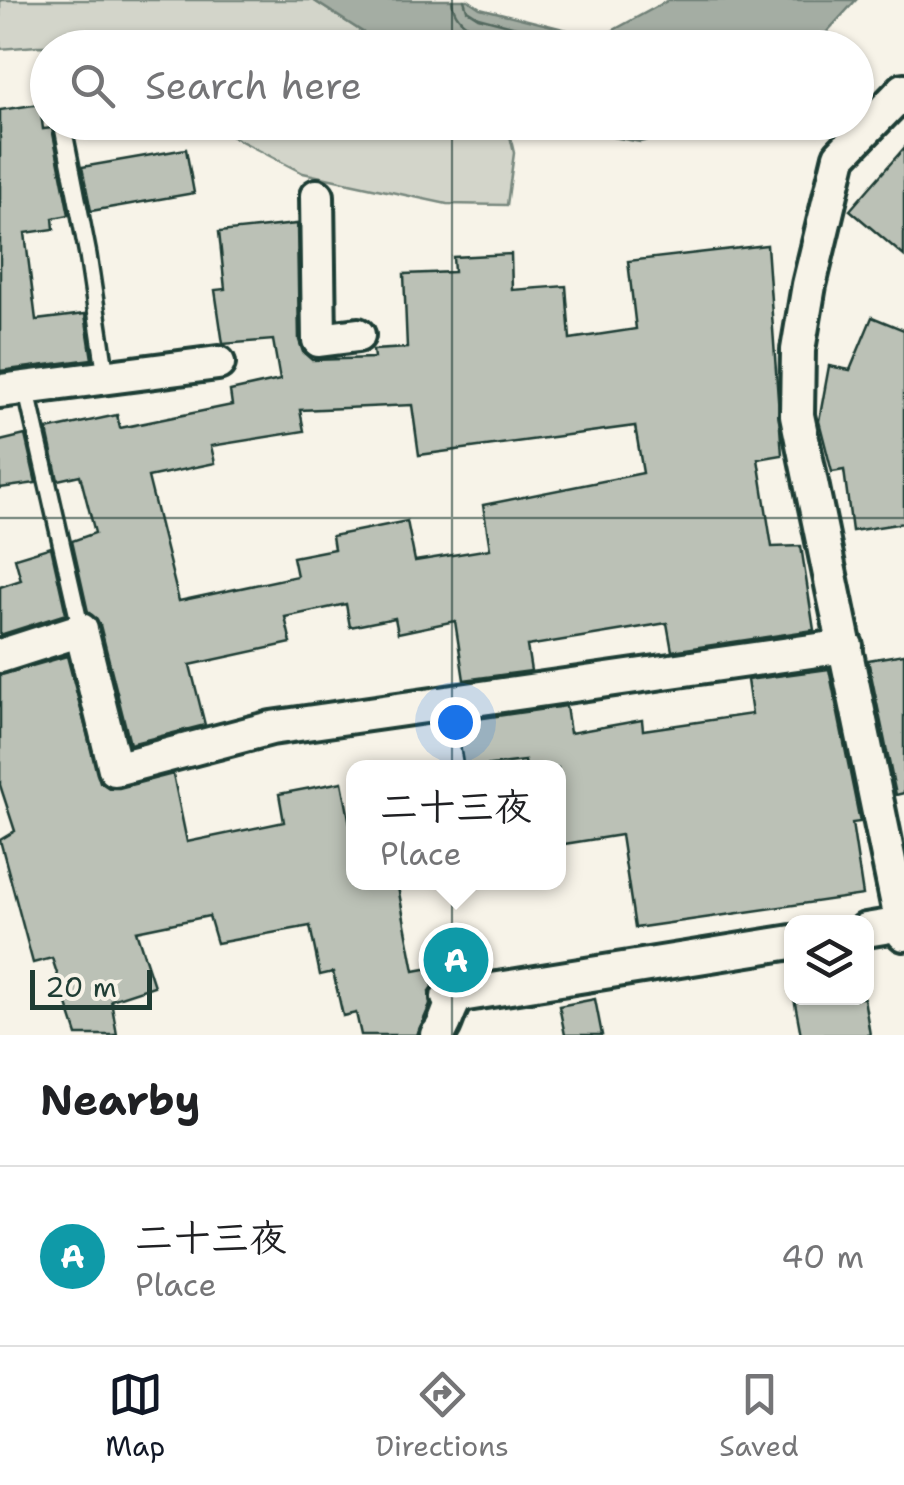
<!DOCTYPE html>
<meta charset="utf-8">
<style>
:root{--surface:#fff;--page:#f2f2f2;--text:#202124;--muted:#757577;--line:#e0e0e0;--accent:#111827}
body{margin:0;font-family:"Shantell Sans","Klee One",sans-serif;background:var(--page);color:var(--text)}
.controls{position:absolute;right:30px;bottom:30px;display:grid;overflow:hidden;border-radius:20px;box-shadow:0 2px 8px #0004}
.controls button{width:90px;height:90px;display:grid;place-items:center;padding:0;border:0;border-bottom:2px solid var(--line);background:var(--surface);color:var(--text);font:50px sans-serif}
.scale{position:absolute;left:30px;bottom:25px;width:122px;box-sizing:border-box;padding-left:10px;border:5px solid #1f3d34;border-top:0;font-size:28px;line-height:35px;white-space:nowrap;color:#1f3d34;-webkit-text-stroke:8px #f7f3e8;paint-order:stroke}
.you{position:absolute;left:455px;top:722px;width:35px;height:35px;margin:-25px;border:8px solid #fff;border-radius:50%;background:#1a73e8;box-shadow:0 0 0 15px #1a73e833}
.badge{display:grid;place-items:center;width:65px;height:65px;border-radius:50%;background:var(--accent);color:#fff;font-size:32px;font-weight:700}
.pin{position:absolute;translate:-50% -50%;border:5px solid #fff;box-shadow:0 2px 10px #0006}
.popup{position:absolute;left:346px;top:760px;width:220px;height:130px;box-sizing:border-box;display:grid;place-content:center;border-radius:20px;background:var(--surface);filter:drop-shadow(0 2px 8px #0005);font-size:32px;white-space:nowrap;color:var(--muted)}
.popup b{font-size:38px;color:var(--text)}
.popup::after{content:'';position:absolute;left:50%;top:100%;margin-left:-20px;border:20px solid transparent;border-top-color:var(--surface)}
.list{margin:0;padding:0;list-style:none}
h2{display:flex;justify-content:space-between;align-items:center;height:130px;margin:0;padding:0 40px;font-size:42px}
h2 small{font-size:32px;font-weight:400;color:var(--muted)}
.list li{display:grid;grid-template-columns:65px 1fr auto;gap:30px;align-items:center;box-sizing:border-box;height:180px;padding:0 40px;border-top:2px solid var(--line)}
.list b{display:block;font-size:38px;white-space:nowrap}
.list p{margin:0;font-size:32px;white-space:nowrap;color:var(--muted)}
.list em{font-size:32px;font-style:normal;color:var(--muted)}
.icon{flex:none;width:55px;height:55px;fill:none;stroke:currentColor;stroke-width:2;stroke-linecap:round;stroke-linejoin:round}
.map{position:relative;flex:none;width:904px;height:1035px;overflow:hidden}
.search{position:absolute;background:var(--surface);box-shadow:0 2px 8px #0004;left:30px;right:30px;top:30px;height:110px;display:flex;align-items:center;gap:25px;box-sizing:border-box;padding:0 35px;border-radius:55px;color:var(--muted);font-size:38px}
.sheet{height:310px;background:var(--surface)}
nav{display:flex;justify-content:space-around;align-items:center;box-sizing:border-box;height:140px;border-top:2px solid var(--line);background:var(--surface);font-size:28px;color:var(--muted)}
nav a{display:grid;justify-items:center;gap:5px}
nav .on{color:var(--accent)}
.map>svg:first-child{display:block}
.green{fill:#d3d5ca;stroke:#79897f;stroke-width:2.5}
.water{fill:#a4ada3;stroke:#6f8077;stroke-width:2.5}
.lines{fill:none;stroke-linecap:round;stroke-linejoin:round}
.shore{stroke:#546a60;stroke-width:2.5}
.building{fill:#bbc1b6;stroke:#1f3d34;stroke-width:2.5;fill-rule:evenodd}
.lane-casing{stroke:#1f3d34;stroke-width:22}
.street-casing{stroke:#1f3d34;stroke-width:40}
.lane{stroke:#f7f3e8;stroke-width:15}
.street{stroke:#f7f3e8;stroke-width:32}
.grid{fill:none;stroke:#1f3d34;stroke-width:2.5;stroke-opacity:0.55}
</style>
<div class="map">
<svg width="904" height="1035" viewBox="0 0 904 1035">
<rect width="100%" height="100%" fill="#f7f3e8"/>
<filter id="ink" filterUnits="userSpaceOnUse"><feTurbulence type="fractalNoise" baseFrequency=".01" numOctaves="2"/><feDisplacementMap in="SourceGraphic" scale="20" xChannelSelector="R" yChannelSelector="G"/><feConvolveMatrix kernelMatrix="1 2 1 2 8 2 1 2 1" color-interpolation-filters="sRGB"/></filter>
<g filter="url(#ink)">
<g class="green">
<path d="M0 0H313L386 47 37 46 0 49Z"/>
<path d="M206 123H507L514 153 507 205 447 204 303 173Z"/>
</g>
<g class="water">
<path d="M313 0H468L480 8 599 38 669 0H856L813 47H386Z"/>
<path d="M536 123H719L640 142Z"/>
</g>
<g class="lines">
<g class="shore">
<path d="M452 0C454 38 517 40 546 48"/>
<path d="M464 0 467 10 478 17 597 48"/>
</g>
</g>
<g class="building">
<path d="M40 104 43 129 52 128 69 215 53 218 54 229 25 233 36 320 85 314 92 359 0 371V110Z"/>
<path d="M904 148V256L850 210Z"/>
<path d="M186 149 194 193 91 211 82 167Z"/>
<path d="M297 224 299 340 303 352 312 360 374 358 373 350 407 348 404 274 454 272 453 257 511 254 512 290 566 286 570 339 636 329 628 261 767 245 782 455 758 459 772 547 801 546 814 630 672 651 667 623 527 646 531 671 464 680 455 621 398 633 395 618 350 627 346 604 285 617 291 643 190 665 205 725 130 744 100 625 88 612 72 541 95 533 80 475 58 480 47 430 117 415 120 428 232 405 230 391 280 380 273 340 223 344 215 290 225 289 219 232ZM412 405 419 455 635 426 643 473 483 505 490 549 415 561 407 521 332 536 334 549 293 557 297 576 179 601 148 477 215 463 211 446 304 431 300 410Z"/>
<path d="M872 317 904 330V523L852 531 844 470 832 472 819 421 829 366 850 370Z"/>
<path d="M25 435 36 483 0 488V441Z"/>
<path d="M51 547 66 614 0 635V587L21 580 15 558Z"/>
<path d="M904 654V793L896 795 868 660Z"/>
<path d="M67 656 100 782 109 788H119L173 774 187 842 284 822 279 794 342 782 354 845V882H397L414 971 430 968 434 984 429 991 430 1005 417 1035H361L356 1013 343 1016 333 972 320 975 310 926 217 943 209 916 136 931 154 986 111 1000 117 1035H77L52 958 33 963 0 840 15 831 0 785V675Z"/>
<path d="M829 669 860 822 852 823 863 895 635 928 621 835 558 845V768H526L525 761 464 768 456 722 566 706 570 733 642 720 643 730 752 714 747 680Z"/>
<path d="M794 998H864L870 1035H801Z"/>
<path d="M595 999 602 1035H565L559 1006Z"/>
</g>
<g class="lines">
<g class="lane-casing">
<g id="lane">
<path d="M62 122 88 255 106 376"/>
<path d="M26 388 81 630"/>
</g>
</g>
<g class="street-casing">
<g id="street">
<path d="M904 90 840 156 809 285 798 350 797 415 904 934"/>
<path d="M317 196 319 340 358 335"/>
<path d="M0 391 218 363"/>
<path d="M0 656 81 630 115 769 271 728 846 646"/>
<path d="M866 930 902 924"/>
<path d="M448 997 792 942"/>
<path d="M437 1035C448 1024 447 1007 459 995"/>
</g>
</g>
<use href="#lane" class="lane"/>
<use href="#street" class="street"/>
</g>
</g>
<path class="grid" d="M452 0V48M452 122V1035M0 518H904"/>
</svg>
<div class="controls">
<button><svg class="icon" aria-label="layers" viewBox="0 0 24 24"><path d="M12 4l9 5-9 5-9-5zM3 14l9 5 9-5"/></svg></button>
</div>
<div class="scale">20 m</div>
<div class="you"></div>
<div class="pin badge" style="left:456px;top:960px;background:#0f9aa8">A</div>
<div class="popup"><b>二十三夜</b>Place</div>
<div class="search"><svg class="icon" aria-label="search" viewBox="0 0 24 24"><circle cx="10" cy="10" r="6"/><path d="M15 15l6 6"/></svg>Search here</div>
</div>
<section class="sheet">
<h2>Nearby<small></small></h2>
<ul class="list">
<li><span class="badge" style="background:#0f9aa8">A</span><div><b>二十三夜</b><p>Place</p></div><em>40 m</em></li>
</ul>
</section>
<nav>
<a class="on"><svg class="icon" aria-label="map" viewBox="0 0 24 24"><path d="M3 6l6-2 6 2 6-2v14l-6 2-6-2-6 2zM9 4v14M15 6v14"/></svg>Map</a>
<a><svg class="icon" aria-label="directions" viewBox="0 0 24 24"><path d="M12 3l9 9-9 9-9-9zM9 14v-3h6M13 9l2 2-2 2"/></svg>Directions</a>
<a><svg class="icon" aria-label="saved" viewBox="0 0 24 24"><path d="M7 4h10v16l-5-4-5 4z"/></svg>Saved</a>
</nav>
